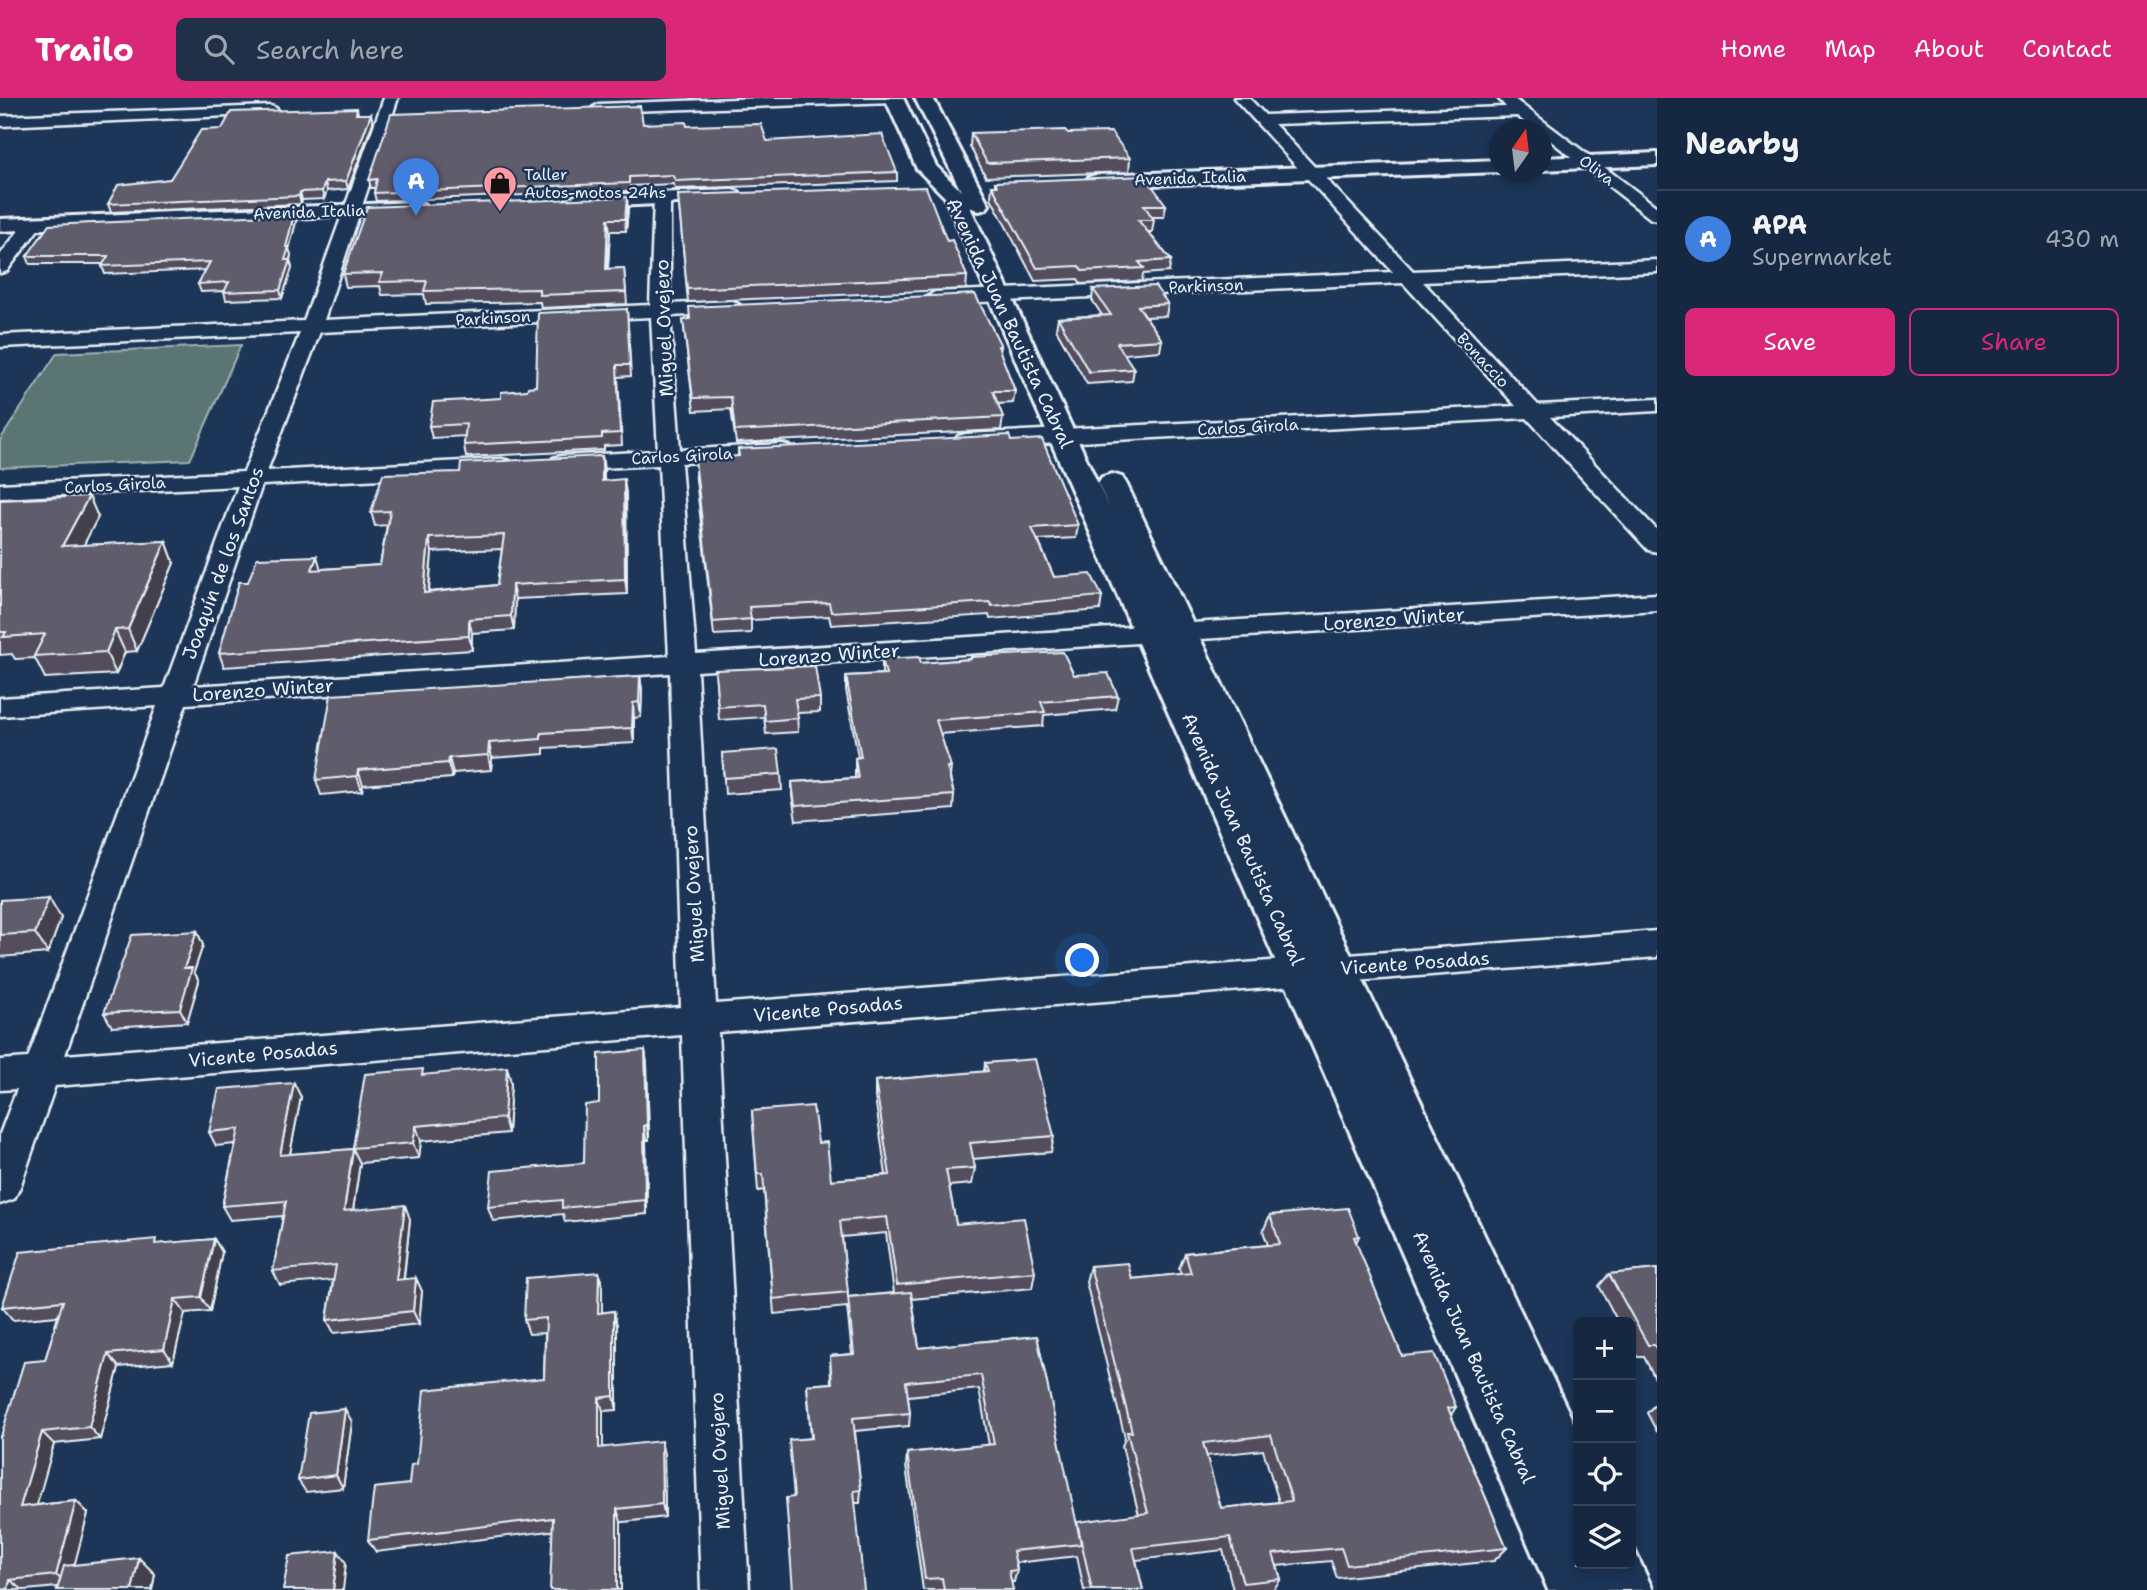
<!DOCTYPE html>
<meta charset="utf-8">
<style>
:root{--surface:#162841;--page:#1f3048;--text:#f1f3f6;--muted:#9ea6b1;--line:#35445a;--accent:#db2777}
body{margin:0;font-family:"Shantell Sans",sans-serif;background:var(--page);color:var(--text)}
.controls{position:absolute;right:21px;bottom:21px;display:grid;overflow:hidden;border-radius:10px;box-shadow:0 4px 10px #0003}
.controls button{width:63px;height:63px;display:grid;place-items:center;padding:0;border:0;border-bottom:2px solid var(--line);background:var(--surface);color:var(--text);font:35px sans-serif}
.compass{position:absolute;left:1489px;top:21px;width:63px;height:63px;border-radius:50%;background:var(--surface);box-shadow:0 4px 10px #0003;rotate:14deg}
.you{position:absolute;left:1083px;top:863px;width:24px;height:24px;margin:-18px;border:5px solid #fff;border-radius:50%;background:#1a73e8;box-shadow:0 0 0 10px #1a73e833}
.badge{display:grid;place-items:center;width:46px;height:46px;border-radius:50%;background:var(--accent);color:#fff;font-size:23px;font-weight:700}
.pin{position:absolute;translate:-50% -58px;filter:drop-shadow(0 2px 4px #0008)}
.pin::after{content:'';position:absolute;top:37px;width:24px;height:21px;background:inherit;clip-path:polygon(0 0,100% 0,50% 100%)}
.list{margin:0;padding:0;list-style:none}
h2{display:flex;justify-content:space-between;align-items:center;height:91px;margin:0;padding:0 28px;font-size:30px}
h2 small{font-size:23px;font-weight:400;color:var(--muted)}
.list li{display:grid;grid-template-columns:46px 1fr auto;gap:21px;align-items:center;box-sizing:border-box;height:98px;padding:0 28px;border-top:2px solid var(--line)}
.list b{display:block;font-size:26px;white-space:nowrap}
.list p{margin:0;font-size:23px;white-space:nowrap;color:var(--muted)}
.list em{font-size:23px;font-style:normal;color:var(--muted)}
.actions{display:flex;gap:14px;padding:21px 28px}
.actions a{flex:1;padding:16px 0;border:2px solid var(--accent);border-radius:10px;text-align:center;font-size:24px;color:var(--accent)}
.actions .main{background:var(--accent);color:#fff}
.icon{flex:none;width:38px;height:38px;fill:none;stroke:currentColor;stroke-width:2;stroke-linecap:round;stroke-linejoin:round}
.map{position:relative;flex:none;width:1657px;height:1492px;overflow:hidden}
header{display:flex;align-items:center;gap:42px;box-sizing:border-box;height:98px;padding:0 35px;background:var(--accent);color:#fff}
header strong{font-size:33px}
nav{display:flex;gap:38px;margin-inline-start:auto;font-size:24px}
.search{width:490px;height:63px;background:var(--page);display:flex;align-items:center;gap:18px;box-sizing:border-box;padding:0 24px;border-radius:10px;color:var(--muted);font-size:26px}
main{display:flex}
aside{flex:1;background:var(--surface)}
.map>svg:first-child{display:block}
.green{fill:#5a7572;stroke:#a1b3b5;stroke-width:2}
.lines{fill:none;stroke-linecap:round;stroke-linejoin:round}
.street-casing{stroke:#e8f1f8;stroke-width:5}
.secondary-casing{stroke:#e8f1f8;stroke-width:6}
.street{fill:#1d3557;fill-rule:evenodd}
.secondary{fill:#1d3557;fill-rule:evenodd}
.wall{fill:#524e5d;stroke:#e8f1f8;stroke-width:2;fill-rule:evenodd}
.shaded-wall{fill:#42404c;stroke:#e8f1f8;stroke-width:2}
.building{fill:#5f5b6c;stroke:#e8f1f8;stroke-width:2;fill-rule:evenodd}
.labels{text-anchor:middle;dominant-baseline:central;stroke-width:5;stroke-linejoin:round;paint-order:stroke}
.far-street-label{font-size:16px;fill:#e8f1f8;stroke:#1d3557}
.far-poi-label{font-size:16px;fill:#e8f1f8;stroke:#1d3557;text-anchor:start}
.street-label{font-size:19px;fill:#e8f1f8;stroke:#1d3557}
</style>
<header>
<strong>Trailo</strong>
<div class="search"><svg class="icon" aria-label="search" viewBox="0 0 24 24"><circle cx="10" cy="10" r="6"/><path d="M15 15l6 6"/></svg>Search here</div>
<nav><a>Home</a><a>Map</a><a>About</a><a>Contact</a></nav>
</header>
<main>
<div class="map">
<svg width="1657" height="1492" viewBox="0 0 1657 1492">
<rect width="100%" height="100%" fill="#1d3557"/>
<filter id="ink" filterUnits="userSpaceOnUse"><feTurbulence type="fractalNoise" baseFrequency=".0143" numOctaves="2"/><feDisplacementMap in="SourceGraphic" scale="14" xChannelSelector="R" yChannelSelector="G"/><feConvolveMatrix kernelMatrix="1 2 1 2 8 2 1 2 1" color-interpolation-filters="sRGB"/></filter>
<g filter="url(#ink)">
<path class="green" d="M241 247 190 362 0 370V342L57 255Z"/>
<g class="lines">
<g class="street-casing">
<g id="street">
<path d="M384 0H398L324 222 650 207 654 101 662 96 670 101V206L733 203 743 209 733 215 670 218 680 352 782 346 790 348 793 353 790 358 782 360 681 365 696 556 1657 496V512L697 573 716 906 1657 833V859L718 934 749 1492H701L682 937 55 988 20 1089 14 1101 0 1106V1036L17 991 0 992V962L28 960 157 608 0 618V600L164 590 238 388 0 400V386L244 374 300 235 0 249V237L304 223ZM651 219 658 353 561 358 553 360 550 365 553 370 561 372 659 367 669 558 193 588 262 387 502 375 510 373 513 368 510 363 502 361 267 373 320 234ZM670 575 681 909 65 957 186 606Z"/>
<path d="M763 0H901L894 4 599 14 592 10 599 6Z"/>
<path d="M1234 0H1249L1265 17 1506 9 1498 0H1513L1657 109V122L1651 121 1542 36V32H1535L1517 18 1274 26 1413 173 1657 162V174L1423 184 1538 307 1657 301V313L1550 319 1657 432V454L1648 452 1527 320 966 350 958 348 955 343 958 338 966 336 1516 308 1403 185 935 206 925 200 935 194 1393 174Z"/>
<path d="M271 8 276 10 279 13 276 16 0 28V18Z"/>
<path d="M33 121 42 126 7 173 0 175V157L27 122Z"/>
</g>
</g>
<g class="secondary-casing">
<g id="secondary">
<path d="M885 0H903L936 68 961 93 915 0H933L989 107 986 111 979 113 970 109 1110 412 1098 385 1102 379 1112 376 1122 379 1126 385 1578 1334V1466H1631V1445L1653 1492H1548L945 99 917 71Z"/>
<path d="M1657 55V67L1542 72V60Z"/>
<path d="M1500 62V74L1096 89 1089 87 1086 83 1089 79 1096 77Z"/>
<path d="M732 92 739 94 742 98 739 102 575 110 568 108 565 104 568 100 575 98Z"/>
<path d="M417 104 424 106 428 110 424 114 0 133V121Z"/>
</g>
</g>
<use href="#street" class="street"/>
<use href="#secondary" class="secondary"/>
</g>
<g class="wall">
<path d="M357 10 358 16 373 24 348 91 327 93 324 101 302 102 301 106 111 114 108 106 170 81 222 31Z"/>
<path d="M643 26 687 28 767 43 897 74V83L676 91 673 86 630 88V93L376 103 374 95 375 90H371L369 82Z"/>
<path d="M971 35 1130 60 1129 74 986 79 970 49Z"/>
<path d="M995 84 1166 107 1164 119H1152L1154 122 1152 134H1148L1171 162 1169 174 1143 176 1142 183 1081 186 1078 181 1035 183 991 100 992 88H995Z"/>
<path d="M678 97 947 143 967 178 966 191 688 204Z"/>
<path d="M628 111 626 133H610L608 171 624 170 627 206 541 210 540 204 426 206 424 196 382 197 380 188 346 189 343 176Z"/>
<path d="M294 116 296 124 289 151 291 157 290 162 292 170 282 200 226 202 224 193 201 194 198 186 206 172 105 176 102 168 104 166H30L27 158Z"/>
<path d="M1093 191 1168 206 1166 218 1146 219 1162 242 1160 253 1124 256 1134 271 1132 283 1087 286 1056 231 1058 220 1102 217 1092 202Z"/>
<path d="M627 211 631 278 618 279 622 347 604 348V352L466 359 464 347 465 338 432 340 429 328 501 300 527 292 536 288Z"/>
<path d="M683 222 1001 248 1000 254 1015 293 1013 305 998 306 1003 319 1001 332 736 345 731 311 694 313Z"/>
<path d="M1011 343 1078 427 1076 440 1038 442 1054 479 1102 498 1100 512 990 521 989 517 831 527 829 518 751 522V535L714 537 695 373 738 358V351Z"/>
<path d="M602 358 604 383 626 395 627 496 515 501 514 532 472 535V552L224 569 219 555 248 484 321 471 380 467 387 427 375 428 371 414 460 374ZM502 451 497 487 429 494 432 454Z"/>
<path d="M0 402 98 419 83 447 166 443 174 465 137 553 125 554 116 576 45 580 35 560 15 561 12 556 0 557Z"/>
<path d="M971 559 1074 577 1118 598 1115 611 1044 617 1043 628 940 636 951 669 950 679 954 697 953 711 796 723 792 698V684L855 680V660L858 659 846 592V578L882 576V561L921 565 970 561Z"/>
<path d="M715 572 820 600V614L797 615 798 634 766 636 764 619 719 622Z"/>
<path d="M640 578 642 592 641 619 634 620V645L544 650V656L492 660 491 672 453 675 452 680 363 687 362 693 321 697 316 682Z"/>
<path d="M722 655 781 676 782 692 725 696Z"/>
<path d="M0 802 61 820 48 855 0 859Z"/>
<path d="M197 833 203 847 194 874 199 883 187 924 112 929 104 915Z"/>
<path d="M645 952 647 966 649 1042H646L647 1116 565 1124 563 1116 493 1123 488 1109 584 1065 599 1005Z"/>
<path d="M985 965 1054 1038 1051 1054 973 1061 975 1070 972 1086 949 1088 956 1126 1035 1174 1032 1190 912 1201 919 1250 1037 1238 1076 1425 1139 1417 1122 1348 1125 1340 1086 1184 1090 1168 1132 1181 1181 1176 1179 1171 1185 1155 1268 1147 1263 1133 1270 1117 1359 1138 1356 1145 1402 1258 1456 1309 1451 1317 1507 1450 1494 1463 1337 1480 1331 1463 1277 1468 1281 1481 1273 1492H1233L1223 1452 1136 1462 1143 1492H1084L1077 1458 1016 1465 1017 1472 1014 1484H1011L1013 1492H923L906 1368 907 1355 989 1347 979 1291 908 1298 910 1315 909 1328 855 1333 861 1392 860 1405H855L793 1399 811 1340 807 1287 831 1285 830 1258 852 1256 847 1209 774 1216 764 1092 758 1093 752 1013 818 1045 831 1082 886 1077 875 999V983L984 974ZM886 1135 894 1195 848 1199 842 1139ZM1263 1352 1279 1404 1221 1410 1206 1358Z"/>
<path d="M425 977 511 984 508 1035 421 1043 419 1060 360 1065 353 1112 410 1121 404 1181 422 1193 419 1226 334 1235 327 1222 333 1182 280 1187 273 1173 283 1118 230 1122 222 1108 235 1046 216 1048 209 1034 301 999 290 1056 353 1051Z"/>
<path d="M214 1141 222 1154 210 1213 185 1215 173 1264 119 1269 100 1341 54 1346 36 1407 76 1403 88 1415 74 1467 155 1476 152 1492H57L58 1489 26 1492H0L1 1338 45 1262 58 1218 13 1222 2 1209 159 1146Z"/>
<path d="M1657 1171V1284L1644 1259H1637L1631 1247V1224H1618L1599 1188 1609 1176Z"/>
<path d="M599 1174 602 1188V1215L614 1213 617 1228V1312L603 1313V1349L664 1356 665 1419 376 1454 368 1442 409 1386 417 1366 544 1280 545 1235 529 1236 524 1222Z"/>
<path d="M1657 1304V1334L1647 1315Z"/>
<path d="M352 1324 343 1390 306 1394 298 1382Z"/>
</g>
<g class="shaded-wall">
<path d="M371 16 373 24 348 91 346 83Z"/>
<path d="M325 84 327 93 324 101 322 93Z"/>
<path d="M300 94 302 102 301 106 299 98Z"/>
<path d="M627 99 628 111 626 133 625 121Z"/>
<path d="M294 116 296 124 289 151 291 157 287 170 285 162 286 149Z"/>
<path d="M608 121 610 133 607 184 606 171Z"/>
<path d="M290 162 292 170 282 200 280 192Z"/>
<path d="M602 358 604 371V396L602 383Z"/>
<path d="M624 381 626 395 627 496 625 481Z"/>
<path d="M89 398 98 419 72 470 62 448Z"/>
<path d="M429 440 432 454 427 509 424 495Z"/>
<path d="M166 443 174 465 137 553 128 531Z"/>
<path d="M317 458 321 472H312Z"/>
<path d="M512 487 515 501 514 532 511 518Z"/>
<path d="M469 521 472 535V552L469 538Z"/>
<path d="M115 532 125 554 116 576 106 554Z"/>
<path d="M640 578 642 592 641 619 639 604Z"/>
<path d="M633 605 634 620V645L632 630Z"/>
<path d="M489 645 492 660 491 672 488 657Z"/>
<path d="M449 660 453 675 452 680 448 665Z"/>
<path d="M358 672 363 687 362 693 357 678Z"/>
<path d="M49 799 61 820 48 855 35 835Z"/>
<path d="M197 833 203 847 194 874 199 883 187 924 180 911 184 870Z"/>
<path d="M645 952 647 966 649 1042 647 1027Z"/>
<path d="M507 969 511 984 508 1035 504 1020Z"/>
<path d="M294 985 301 999 287 1071 280 1057Z"/>
<path d="M416 1028 421 1043 419 1060 413 1045Z"/>
<path d="M644 1028 646 1042 647 1116 645 1102Z"/>
<path d="M353 1051 360 1065 351 1126 344 1113Z"/>
<path d="M405 1107 410 1121 402 1195 396 1182Z"/>
<path d="M214 1141 222 1154 210 1213 201 1199Z"/>
<path d="M599 1174 602 1188V1230L598 1215Z"/>
<path d="M416 1180 422 1193 419 1226 413 1213Z"/>
<path d="M175 1201 185 1215 173 1264 164 1251Z"/>
<path d="M614 1213 617 1228V1312L614 1298Z"/>
<path d="M108 1256 119 1269 100 1341 89 1329Z"/>
<path d="M599 1300 603 1313V1363L599 1350Z"/>
<path d="M345 1311 352 1324 343 1390 336 1377Z"/>
<path d="M42 1334 54 1346 33 1421 20 1409Z"/>
<path d="M661 1343 664 1356 665 1419 662 1406Z"/>
<path d="M76 1403 88 1415 69 1488 56 1477Z"/>
<path d="M617 1411 621 1424V1492H617Z"/>
<path d="M338 1453 346 1465 343 1492H333Z"/>
<path d="M139 1460 155 1476 152 1492H132Z"/>
<path d="M10 1482 23 1492H9L8 1491Z"/>
</g>
<g class="building">
<path d="M640 8 643 26 686 24 687 28 761 26 767 43 882 36 897 74 676 83 672 77 629 79V85L374 95 377 81 369 82 391 16Z"/>
<path d="M357 10 356 16H371L346 83 325 84 322 93 300 94 299 98 108 106 118 87 170 81 201 32 222 31 231 14Z"/>
<path d="M1065 32 1068 35 1111 34 1130 60 987 65 971 35Z"/>
<path d="M1145 78 1166 107H1144L1154 122H1138L1171 162 1139 164 1144 170 1082 173 1079 168 1037 170 992 88H997L995 84Z"/>
<path d="M926 89 947 143 952 142 967 178 687 191 678 97Z"/>
<path d="M627 99 625 121H608L606 171 624 170 626 194 539 197V191L424 193 427 183 379 184 383 175 343 176 367 109Z"/>
<path d="M294 116 286 149H289L285 162H290L280 192 224 194 229 184 198 186 210 164 102 168 108 158H27L49 127Z"/>
<path d="M1155 188 1168 206 1138 208 1162 242 1117 245 1134 271 1089 274 1058 220 1111 217 1093 191Z"/>
<path d="M975 196 1001 248H998L1015 293H993L1003 319 735 333 731 299 693 300 683 222 690 221 689 209Z"/>
<path d="M627 211 630 267H617L620 335 602 336V340L464 347 466 326 429 328 433 304 501 300V294L527 292 528 289 536 288 538 215Z"/>
<path d="M1009 337 1011 343 1042 341 1078 427 1032 430 1054 479 1091 476 1102 498 992 508 990 504 831 514 829 505 749 509 751 521 713 524 695 361 739 358 738 351Z"/>
<path d="M602 358V383L624 381 625 481 512 487 511 518 469 521V538L219 555 239 484H248L257 460 317 458 312 472 380 467 390 413 371 414 383 376 460 374 461 365ZM504 437 497 487 424 495 429 440Z"/>
<path d="M89 398 62 448 166 443 128 531 115 532 106 554 34 558 45 536 3 539 6 534H0V402Z"/>
<path d="M1063 554 1074 577 1108 575 1118 598 1041 604 1045 614 936 622 951 669H947L954 697 795 708 792 684 858 680 855 660 861 659 846 578 886 576 882 561 919 559 921 565 971 561V559Z"/>
<path d="M815 568 820 600 795 601 798 620 765 623 763 606 718 609 715 572Z"/>
<path d="M640 578 639 604 633 605 632 630 541 635V641L489 645 488 657 449 660 448 665 358 672 357 678 316 682 331 597Z"/>
<path d="M778 651 781 676 724 680 722 655Z"/>
<path d="M49 799 35 835 0 837V802Z"/>
<path d="M197 833 184 870H192L180 911 104 915 132 837Z"/>
<path d="M645 952 647 1027 644 1028 645 1102 562 1110V1102L488 1109 492 1073 584 1065 585 1007 599 1005V956Z"/>
<path d="M1035 961 1054 1038 970 1045 975 1070 946 1072 956 1126 1024 1120 1035 1174 897 1187 887 1119 840 1123 848 1194 773 1201 763 1076H757L752 1013 813 1008 818 1045 827 1044 831 1082 890 1077 875 983 988 973 985 965Z"/>
<path d="M507 969 504 1020 416 1028 413 1045 353 1050 365 976 423 971 422 977Z"/>
<path d="M294 985 280 1057 353 1051 344 1113 405 1107 396 1182 416 1180 413 1213 327 1222 336 1167 273 1173 286 1103 222 1108 239 1031 209 1034 219 991Z"/>
<path d="M1348 1110 1359 1138 1354 1139 1402 1258 1434 1255 1456 1309 1448 1310 1507 1450 1347 1467 1341 1450 1273 1456 1281 1481 1243 1485 1230 1439 1133 1450 1143 1492H1092L1077 1424 1148 1415 1127 1334H1132L1090 1168 1128 1165 1132 1181 1191 1175 1185 1155 1280 1146 1270 1117ZM1271 1337 1292 1403 1221 1410 1203 1345Z"/>
<path d="M156 1141 155 1146 214 1141 201 1199 175 1201 164 1251 108 1256 89 1329 42 1334 20 1409 76 1403 56 1477 10 1482 8 1491 0 1492V1338H1L24 1264 45 1262 63 1203 2 1209 20 1154Z"/>
<path d="M1657 1171V1252L1654 1247H1648L1609 1176Z"/>
<path d="M599 1174 598 1215 614 1213V1298L599 1300V1350L661 1343 662 1406 617 1411V1492H550L553 1420 368 1442 374 1390 409 1386 411 1367 417 1366 424 1292 544 1280 546 1220 524 1222 526 1180Z"/>
<path d="M911 1194 919 1250 1037 1238 1081 1446 1013 1453 1017 1472 1009 1473 1013 1492H944L942 1480 925 1481 907 1355 994 1346 981 1277 906 1284 910 1315 853 1320 861 1392 854 1393 864 1492H793L786 1400 794 1399 789 1342 812 1340 807 1287 832 1285 830 1258 854 1256 848 1199Z"/>
<path d="M345 1311 336 1377 298 1382 309 1315Z"/>
<path d="M338 1453 333 1492H283L289 1458Z"/>
<path d="M139 1460 132 1492H57L64 1468Z"/>
</g>
</g>
<defs>
<g id="shop-pin" transform="scale(1.75)"><path d="M0 17L-7.5 6A9.5 9.5 0 1 1 7.5 6Z" fill="#ff9aa2" stroke="#1d3557"/><path d="M-5-2.5h2.3a2.7 3.5 0 0 1 5.4 0H5L5.5 6h-11ZM-1.5-2.5h3a1.5 2.3 0 0 0-3 0Z" fill="#111"/></g>
</defs>
<g fill-rule="evenodd">
<use href="#shop-pin" x="500" y="85"/>
</g>
<g class="labels">
<g class="far-street-label">
<text transform="translate(1597 72) rotate(37)">Oliva</text>
<text transform="translate(1190 80) rotate(-2)">Avenida Italia</text>
<text transform="translate(309 114) rotate(-2)">Avenida Italia</text>
<text transform="translate(1206 188) rotate(-2)">Parkinson</text>
<text transform="translate(493 220) rotate(-3)">Parkinson</text>
<text transform="translate(1483 262) rotate(47)">Bonaccio</text>
<text transform="translate(1248 329) rotate(-3)">Carlos Girola</text>
<text transform="translate(682 358) rotate(-3)">Carlos Girola</text>
<text transform="translate(115 387) rotate(-3)">Carlos Girola</text>
</g>
<g class="far-poi-label">
<text x="524" y="76">Taller<tspan x="524" dy="18">Autos-motos 24hs</tspan></text>
</g>
<g class="street-label">
<text transform="translate(1010 225) rotate(65)">Avenida Juan Bautista Cabral</text>
<text transform="translate(664 230) rotate(-92)">Miguel Ovejero</text>
<text transform="translate(223 465) rotate(-70)">Joaquín de los Santos</text>
<text transform="translate(1394 521) rotate(-4)">Lorenzo Winter</text>
<text transform="translate(829 557) rotate(-4)">Lorenzo Winter</text>
<text transform="translate(263 592) rotate(-4)">Lorenzo Winter</text>
<text transform="translate(1243 741) rotate(66)">Avenida Juan Bautista Cabral</text>
<text transform="translate(694 796) rotate(-93)">Miguel Ovejero</text>
<text transform="translate(1415 865) rotate(-4)">Vicente Posadas</text>
<text transform="translate(828 911) rotate(-5)">Vicente Posadas</text>
<text transform="translate(263 956) rotate(-5)">Vicente Posadas</text>
<text transform="translate(1474 1259) rotate(66)">Avenida Juan Bautista Cabral</text>
<text transform="translate(720 1363) rotate(-93)">Miguel Ovejero</text>
</g>
</g>
</svg>
<div class="controls">
<button>+</button>
<button>−</button>
<button><svg class="icon" aria-label="locate" viewBox="0 0 24 24"><circle cx="12" cy="12" r="6"/><path d="M12 2v4M12 18v4M2 12h4M18 12h4"/></svg></button>
<button><svg class="icon" aria-label="layers" viewBox="0 0 24 24"><path d="M12 4l9 5-9 5-9-5zM3 14l9 5 9-5"/></svg></button>
</div>
<svg class="compass" viewBox="-18 -18 36 36"><path d="M0-13l5 13h-10z" fill="#e53935"/><path d="M0 13l5-13h-10z" fill="#9ea6b1"/></svg>
<div class="you"></div>
<div class="pin badge" style="left:416px;top:118px;background:#3f7fe0">A</div>
</div>
<aside>
<h2>Nearby<small></small></h2>
<ul class="list">
<li><span class="badge" style="background:#3f7fe0">A</span><div><b>APA</b><p>Supermarket</p></div><em>430 m</em></li>
</ul>
<div class="actions"><a class="main">Save</a><a>Share</a></div>
</aside>
</main>
